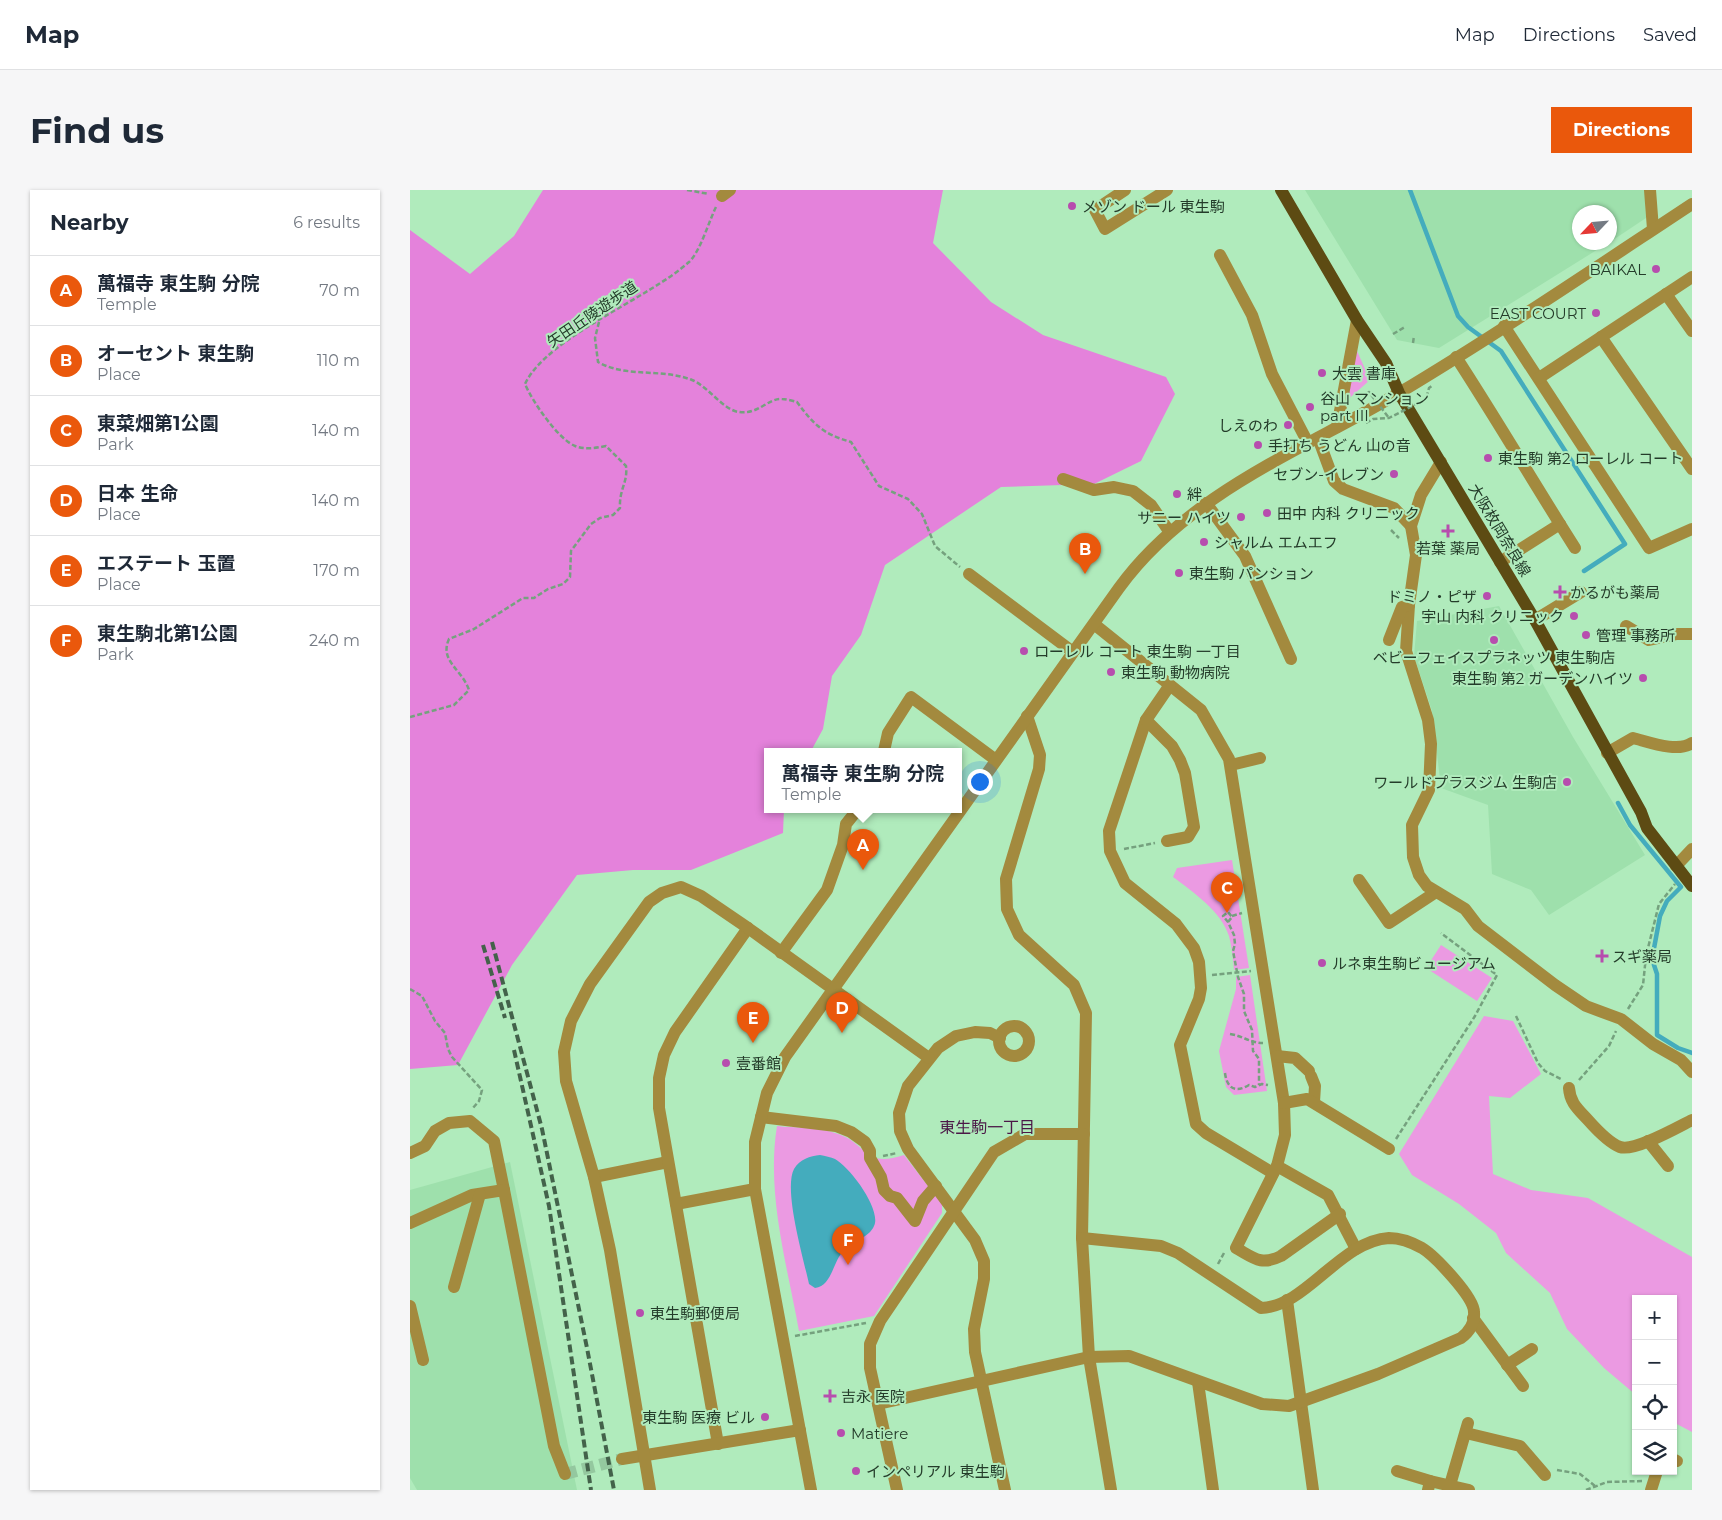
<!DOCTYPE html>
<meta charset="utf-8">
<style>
:root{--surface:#fff;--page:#f6f6f7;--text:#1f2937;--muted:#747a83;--line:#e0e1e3;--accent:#ea580c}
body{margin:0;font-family:Montserrat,"Noto Sans JP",sans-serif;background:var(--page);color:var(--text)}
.controls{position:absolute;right:15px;bottom:15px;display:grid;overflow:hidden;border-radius:0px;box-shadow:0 1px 4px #0004}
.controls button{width:45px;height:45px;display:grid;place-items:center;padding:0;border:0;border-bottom:1px solid var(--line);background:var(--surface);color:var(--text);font:25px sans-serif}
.compass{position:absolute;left:1162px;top:15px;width:45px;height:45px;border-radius:50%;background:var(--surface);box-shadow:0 1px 4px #0004;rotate:244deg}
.you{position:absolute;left:569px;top:591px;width:18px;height:18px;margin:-12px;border:4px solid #fff;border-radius:50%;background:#1a73e8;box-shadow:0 0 0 8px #1a73e833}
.badge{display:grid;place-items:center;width:32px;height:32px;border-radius:50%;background:var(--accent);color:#fff;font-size:16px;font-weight:700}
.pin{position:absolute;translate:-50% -41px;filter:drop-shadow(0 1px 2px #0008)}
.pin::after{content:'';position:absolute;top:26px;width:18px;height:15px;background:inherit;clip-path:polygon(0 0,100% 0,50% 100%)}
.popup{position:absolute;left:354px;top:558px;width:198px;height:65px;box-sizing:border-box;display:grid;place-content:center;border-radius:0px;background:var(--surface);filter:drop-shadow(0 1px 4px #0005);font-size:16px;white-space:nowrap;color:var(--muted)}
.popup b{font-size:19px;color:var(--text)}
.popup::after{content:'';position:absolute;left:50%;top:100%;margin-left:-10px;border:10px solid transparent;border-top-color:var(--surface)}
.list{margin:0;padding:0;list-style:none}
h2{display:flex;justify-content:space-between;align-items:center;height:65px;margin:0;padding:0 20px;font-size:21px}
h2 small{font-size:16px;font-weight:400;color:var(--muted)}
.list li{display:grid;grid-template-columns:32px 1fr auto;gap:15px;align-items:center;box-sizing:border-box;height:70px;padding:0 20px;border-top:1px solid var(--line)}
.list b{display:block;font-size:19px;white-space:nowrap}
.list p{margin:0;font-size:16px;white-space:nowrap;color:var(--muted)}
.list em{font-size:16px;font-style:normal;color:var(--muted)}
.icon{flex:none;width:28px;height:28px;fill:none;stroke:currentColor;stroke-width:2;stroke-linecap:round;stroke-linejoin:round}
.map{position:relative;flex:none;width:1282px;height:1300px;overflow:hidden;border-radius:0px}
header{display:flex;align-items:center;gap:30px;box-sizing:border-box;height:70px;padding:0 25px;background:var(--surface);border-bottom:1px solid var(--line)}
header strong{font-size:24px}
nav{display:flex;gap:28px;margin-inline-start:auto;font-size:18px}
.intro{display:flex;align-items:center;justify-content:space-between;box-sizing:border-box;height:120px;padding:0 30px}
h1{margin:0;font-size:35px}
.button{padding:12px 22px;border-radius:0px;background:var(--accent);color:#fff;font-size:18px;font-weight:700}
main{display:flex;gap:30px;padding:0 30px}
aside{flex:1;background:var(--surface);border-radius:0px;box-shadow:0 1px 4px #0004}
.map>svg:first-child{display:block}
.built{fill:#9ee0ac}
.green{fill:#eb9ae2}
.forest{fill:#e482db}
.water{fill:#44acbd}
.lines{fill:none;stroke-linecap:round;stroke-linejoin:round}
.stream{stroke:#44acbd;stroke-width:4.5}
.minor-tunnel{stroke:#94c89f;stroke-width:12;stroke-dasharray:12 6;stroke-linecap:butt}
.path{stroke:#75a17e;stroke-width:2.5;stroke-dasharray:5 2.5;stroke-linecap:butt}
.minor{stroke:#a38a3e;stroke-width:12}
.major{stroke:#5d4b13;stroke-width:12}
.rail{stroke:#43624a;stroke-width:4;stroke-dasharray:8 4;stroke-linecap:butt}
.path-bridge{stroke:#75a17e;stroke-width:2.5;stroke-dasharray:5 2.5;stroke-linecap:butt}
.poi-dot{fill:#b74dae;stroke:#b0ebbc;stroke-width:2}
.labels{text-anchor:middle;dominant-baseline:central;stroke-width:4;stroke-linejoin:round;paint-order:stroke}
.poi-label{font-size:15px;fill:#243c2a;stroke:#b0ebbc;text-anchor:start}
.street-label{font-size:15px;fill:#243c2a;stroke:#b0ebbc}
.neighbourhood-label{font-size:16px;fill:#4b1847;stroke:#b0ebbc}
</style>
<header>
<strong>Map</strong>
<nav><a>Map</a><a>Directions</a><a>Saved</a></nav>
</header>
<div class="intro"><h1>Find us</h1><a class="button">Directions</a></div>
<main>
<aside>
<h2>Nearby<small>6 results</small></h2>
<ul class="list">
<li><span class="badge">A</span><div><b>萬福寺 東生駒 分院</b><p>Temple</p></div><em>70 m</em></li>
<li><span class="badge">B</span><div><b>オーセント 東生駒</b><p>Place</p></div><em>110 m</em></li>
<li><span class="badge">C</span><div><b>東菜畑第1公園</b><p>Park</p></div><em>140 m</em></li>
<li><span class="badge">D</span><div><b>日本 生命</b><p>Place</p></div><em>140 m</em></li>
<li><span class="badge">E</span><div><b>エステート 玉置</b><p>Place</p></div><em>170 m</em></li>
<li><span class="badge">F</span><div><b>東生駒北第1公園</b><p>Park</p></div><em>240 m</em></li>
</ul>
</aside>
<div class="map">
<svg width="1282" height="1300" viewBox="0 0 1282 1300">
<rect width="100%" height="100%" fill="#b0ebbc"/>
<g class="built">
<path d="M895 0H1235L1236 28 1200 52V22H1170V52L1198 53 1029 158 987 150Z"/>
<path d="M1089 416 1163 547 1235 665 1139 725 1121 700 1082 684 1078 615 1031 598 1022 521 1004 466 1007 431Z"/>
<path d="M100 972 167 1300H7L0 1288V1000Z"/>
</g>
<g class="green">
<path d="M947 161 960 190 935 212Z"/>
<path d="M822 670 839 778 824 780C823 769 822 757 819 746 811 721 783 702 763 687L767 678Z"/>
<path d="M1031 755 1082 788 1067 811 1016 778Z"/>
<path d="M840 785 857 901 824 905 816 897 809 861 826 799V787Z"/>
<path d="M1074 826 1103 831 1131 884 1100 908 1079 906 1083 984 1121 1000 1178 1008 1282 1067V1242L1263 1232V1109H1226V1205L1194 1178 1157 1139 1140 1103 1096 1063 1086 1043 1049 1014 1002 985 989 964Z"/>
<path d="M367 936C385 938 407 937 425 943 458 952 452 979 494 965L532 1014V1023L464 1126 389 1141C377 1074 356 1004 367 936Z"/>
</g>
<path class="forest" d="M133 0H533L523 53 581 112 633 145 756 187 765 204 731 271 684 294 591 297 475 375 451 445 422 486 413 539 401 561H358V619H374L373 643 281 680H223L167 685 102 775 48 875 0 879V40L60 84 104 46Z"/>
<path class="water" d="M410 965C415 966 421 967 425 969 440 977 472 1020 464 1036 459 1048 442 1051 434 1060 423 1071 422 1096 405 1098L399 1094C394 1070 373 1000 384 979 390 969 400 966 410 965Z"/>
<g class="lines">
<g class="stream">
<path d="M1000 0 1048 126 1058 137 1091 161 1215 354 1174 381"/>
<path d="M1208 613 1220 635 1271 697 1257 711 1250 726 1242 769 1247 784V845L1268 858 1282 863"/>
</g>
<path class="minor-tunnel" d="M155 1284 212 1269"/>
<g class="path">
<path d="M277 0 299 4"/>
<path d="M189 132 185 148 188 172C216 188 252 178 282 190 299 197 313 220 329 222 348 225 358 208 372 209 377 209 383 211 387 212 404 235 413 244 441 252L469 296 498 309 512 324 525 356 550 377"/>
<path d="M983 144 995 137"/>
<path d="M1003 153 1004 146"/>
<path d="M981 340 989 348"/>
<path d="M0 527 44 515 59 500C52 479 29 471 39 449L64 439 113 408H124L138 399 153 394 160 387 161 361 181 334 190 328 203 325 210 318C209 299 218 293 216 276L196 256C186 258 175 260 165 256 148 249 122 211 115 194 137 147 238 109 279 72 290 62 299 31 306 17"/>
<path d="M714 659 745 653"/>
<path d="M822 726 832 723"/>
<path d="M818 732 822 727 818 722 813 726 818 732 824 745 825 754 823 761 828 787 834 804V821L842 840 843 861 849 869V895"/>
<path d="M802 785 841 781"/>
<path d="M0 799 12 806 25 831 35 843 38 859 42 867 72 900 69 911 62 919"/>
<path d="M1218 819 1233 795 1236 766 1249 714 1265 694"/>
<path d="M1106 826 1128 873 1135 881 1151 889"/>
<path d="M820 844C833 846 840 853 853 853"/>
<path d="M815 883C817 899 826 903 839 895L845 897 852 894 858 895"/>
<path d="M1169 890 1199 856 1206 841"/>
<path d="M986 949 1065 826 1087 785 1031 743"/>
<path d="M473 966 487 963"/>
<path d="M808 1074 814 1063"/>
<path d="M385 1146 456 1133"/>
<path d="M1147 1280 1170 1284 1185 1296"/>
<path d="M1176 1300 1197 1292 1232 1291"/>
</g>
<g class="minor">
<path d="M715 0 685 20 695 39 757 0"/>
<path d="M1240 0 1243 39"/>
<path d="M312 6 320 0"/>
<path d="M810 65 842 125 862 184 898 253"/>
<path d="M1256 104 1282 141"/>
<path d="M1094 136 1239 358 1282 339"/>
<path d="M1191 147 1282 279"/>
<path d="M1046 167C1087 230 1125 295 1165 358"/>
<path d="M1129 188 1282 87"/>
<path d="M927 237 947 130"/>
<path d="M908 248 924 291 933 299 984 318 1001 336"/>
<path d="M1031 272 1011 305 1001 336 1006 365 999 415 996 461 1018 530 1021 554 1019 600 1002 635 1003 667 1009 685 1017 696 1055 719 1068 736 1145 795 1176 816 1211 829 1243 854 1271 870 1282 882"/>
<path d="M653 289 684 300 704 297 723 301 741 315 759 341"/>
<path d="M796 313 835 366 881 469"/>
<path d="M1090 372 1150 334"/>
<path d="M559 384 663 462"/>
<path d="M1125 430 1171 402"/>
<path d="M684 434 791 520 819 569 874 913 875 945 867 976 918 1005 946 1059"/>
<path d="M1216 436 1239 450 1267 444H1282"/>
<path d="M979 450 992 417 999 415"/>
<path d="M760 495 736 530 699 641 700 661 715 693 766 734 784 758 789 772 791 798 789 809 770 855 786 934 796 943 863 983"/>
<path d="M617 526 630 565 629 579 596 689 597 719 609 745 664 795 676 823 672 1048 679 1167 701 1300"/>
<path d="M736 530 762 556 770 570 775 583 784 637 778 647 757 651"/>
<path d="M474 561 478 543 501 507 586 570"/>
<path d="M1197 563 1223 548C1239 552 1268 563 1282 553"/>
<path d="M821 575 850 568"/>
<path d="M1266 676 1282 659"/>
<path d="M949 690 979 733 1026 702"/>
<path d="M371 763 417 700 433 655 436 634 448 619"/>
<circle cx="604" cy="851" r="15"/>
<path d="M590 848 580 843 565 842 546 846 528 858 498 896 489 923 490 941 498 959 565 1050 574 1071V1089L564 1139 565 1162 595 1300"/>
<path d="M867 866 885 868 899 881"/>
<path d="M901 886 905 896 904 912"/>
<path d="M1159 898C1160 913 1168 919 1178 930 1186 939 1199 953 1210 957 1224 962 1268 937 1282 930"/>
<path d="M874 913 897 909 979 959"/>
<path d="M351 927 426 936 441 942 455 952 460 961V968L471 987 474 1000 480 1006 487 1008 505 1031 513 1011 526 996"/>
<path d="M1238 951 1258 976"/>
<path d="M0 963 15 956 25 941 39 933 60 931 84 951 94 1000"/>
<path d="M867 976 826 1058C844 1068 851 1076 871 1066L930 1024"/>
<path d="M184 987 258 972"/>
<path d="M266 1014 345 999"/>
<path d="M0 1033 62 1005 94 1000 144 1256 155 1284"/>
<path d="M44 1097 70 1004"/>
<path d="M877 1110 903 1300"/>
<path d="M0 1116 13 1170"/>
<path d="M1063 1128 1113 1196"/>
<path d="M1097 1175 1122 1159"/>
<path d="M788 1192 803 1300"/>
<path d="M468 1214 679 1167 719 1166 852 1214 879 1216 968 1184 1051 1148C1059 1142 1065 1133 1064 1122 1064 1107 1025 1066 1012 1058 1003 1053 990 1048 979 1048 930 1051 896 1117 851 1118L768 1063 751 1056 672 1048"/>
<path d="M1056 1243 1110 1256 1135 1285"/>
<path d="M308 1254 249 918V888L254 865 265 842 338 738"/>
<path d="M212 1269 390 1240"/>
<path d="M1263 1269 1267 1271"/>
<path d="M987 1281 1020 1291"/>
<path d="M1040 1295 1058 1233"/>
<path d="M240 1300 200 1060 184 987 156 891 154 862 161 831 180 794 239 712 252 703 271 697 291 706 338 738 519 868"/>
<path d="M401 1300 345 999V952L357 903 375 867 709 398C778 303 891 261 989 203 1089 143 1185 78 1282 14"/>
<path d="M487 1300 460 1178V1154L470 1131 584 962 615 944H674"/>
<path d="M1018 1300 1020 1291 1059 1300"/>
<path d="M1241 1300 1247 1281"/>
</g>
<path class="major" d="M871 0 947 130 976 173 989 203 1125 430 1231 622 1237 638 1282 696"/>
<g class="rail">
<path d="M82 752 132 939 177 1158 204 1300"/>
<path d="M73 755 95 828"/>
<path d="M104 860 139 1016 181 1300"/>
</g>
<g class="path-bridge">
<path d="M951 210 959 202 979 228"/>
<path d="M956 233 963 229 979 228 1016 209 1019 198 1023 195"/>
</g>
</g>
<g class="poi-dot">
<circle cx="662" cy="16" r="5"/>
<circle cx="1246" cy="79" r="5"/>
<circle cx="1186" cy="123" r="5"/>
<circle cx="912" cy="183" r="5"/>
<circle cx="900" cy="217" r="5"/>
<circle cx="878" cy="235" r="5"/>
<circle cx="848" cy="255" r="5"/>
<circle cx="1078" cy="268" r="5"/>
<circle cx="984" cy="284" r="5"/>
<circle cx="767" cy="304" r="5"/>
<circle cx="857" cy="323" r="5"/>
<circle cx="831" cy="327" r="5"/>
<path d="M1035.5 333.5h5v5h5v5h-5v5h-5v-5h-5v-5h5z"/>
<circle cx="794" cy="352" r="5"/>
<circle cx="769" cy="383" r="5"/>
<path d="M1147.5 394.5h5v5h5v5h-5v5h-5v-5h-5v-5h5z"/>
<circle cx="1077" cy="406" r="5"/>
<circle cx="1164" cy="426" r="5"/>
<circle cx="1176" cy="445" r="5"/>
<circle cx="1084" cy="450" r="5"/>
<circle cx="614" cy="461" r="5"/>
<circle cx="701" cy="482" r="5"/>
<circle cx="1233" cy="488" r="5"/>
<circle cx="1157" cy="592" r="5"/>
<path d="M1189.5 758.5h5v5h5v5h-5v5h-5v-5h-5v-5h5z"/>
<circle cx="912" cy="773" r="5"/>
<circle cx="316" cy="873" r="5"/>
<circle cx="230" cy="1123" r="5"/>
<path d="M417.5 1198.5h5v5h5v5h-5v5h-5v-5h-5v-5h5z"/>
<circle cx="355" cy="1227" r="5"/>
<circle cx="431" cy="1243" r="5"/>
<circle cx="446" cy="1281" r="5"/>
</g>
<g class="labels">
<g class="poi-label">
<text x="672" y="16">メゾン ドール 東生駒</text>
<text x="1236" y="79" text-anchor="end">BAIKAL</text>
<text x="1176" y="123" text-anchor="end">EAST COURT</text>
<text x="922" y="183">大雲 書庫</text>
<text x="910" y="208">谷山 マンション<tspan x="910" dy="17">part III</tspan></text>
<text x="868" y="235" text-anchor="end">しえのわ</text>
<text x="858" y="255">手打ち うどん 山の音</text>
<text x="1088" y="268">東生駒 第2 ローレル コート</text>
<text x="974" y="284" text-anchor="end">セブン-イレブン</text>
<text x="777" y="304">絆</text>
<text x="867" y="323">田中 内科 クリニック</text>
<text x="821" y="327" text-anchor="end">サニー ハイツ</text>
<text x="804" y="352">シャルム エムエフ</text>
<text x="1038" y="358" text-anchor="middle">若葉 薬局</text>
<text x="779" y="383">東生駒 パンション</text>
<text x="1160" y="402">かるがも薬局</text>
<text x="1067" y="406" text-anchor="end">ドミノ・ピザ</text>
<text x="1154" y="426" text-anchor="end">宇山 内科 クリニック</text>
<text x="1186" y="445">管理 事務所</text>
<text x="624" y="461">ローレル コート 東生駒 一丁目</text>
<text x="1084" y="467" text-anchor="middle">ベビーフェイスプラネッツ 東生駒店</text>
<text x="711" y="482">東生駒 動物病院</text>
<text x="1223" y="488" text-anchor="end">東生駒 第2 ガーデンハイツ</text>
<text x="1147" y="592" text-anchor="end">ワールドプラスジム 生駒店</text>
<text x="1202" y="766">スギ薬局</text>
<text x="922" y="773">ルネ東生駒ビュージアム</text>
<text x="326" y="873">壹番館</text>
<text x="240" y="1123">東生駒郵便局</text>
<text x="431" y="1206">吉永 医院</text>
<text x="345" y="1227" text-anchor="end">東生駒 医療 ビル</text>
<text x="441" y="1243">Matiere</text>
<text x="456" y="1281">インペリアル 東生駒</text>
</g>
<g class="street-label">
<text transform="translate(182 124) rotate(-34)">矢田丘陵遊歩道</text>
<text transform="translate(1090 340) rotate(59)">大阪枚岡奈良線</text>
</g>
<g class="neighbourhood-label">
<text x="577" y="937">東生駒一丁目</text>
</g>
</g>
</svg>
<div class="controls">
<button>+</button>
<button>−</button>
<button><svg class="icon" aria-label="locate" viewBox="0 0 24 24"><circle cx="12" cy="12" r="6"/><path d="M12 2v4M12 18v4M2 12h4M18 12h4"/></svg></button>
<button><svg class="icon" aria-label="layers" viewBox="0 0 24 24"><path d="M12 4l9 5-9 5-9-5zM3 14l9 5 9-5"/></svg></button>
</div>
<svg class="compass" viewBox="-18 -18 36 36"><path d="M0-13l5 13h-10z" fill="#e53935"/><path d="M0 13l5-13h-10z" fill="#747a83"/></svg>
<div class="you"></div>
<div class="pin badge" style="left:453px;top:680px">A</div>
<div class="popup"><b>萬福寺 東生駒 分院</b>Temple</div>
<div class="pin badge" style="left:675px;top:384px">B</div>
<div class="pin badge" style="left:817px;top:723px">C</div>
<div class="pin badge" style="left:432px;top:843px">D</div>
<div class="pin badge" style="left:343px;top:853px">E</div>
<div class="pin badge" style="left:438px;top:1075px">F</div>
</div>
</main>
